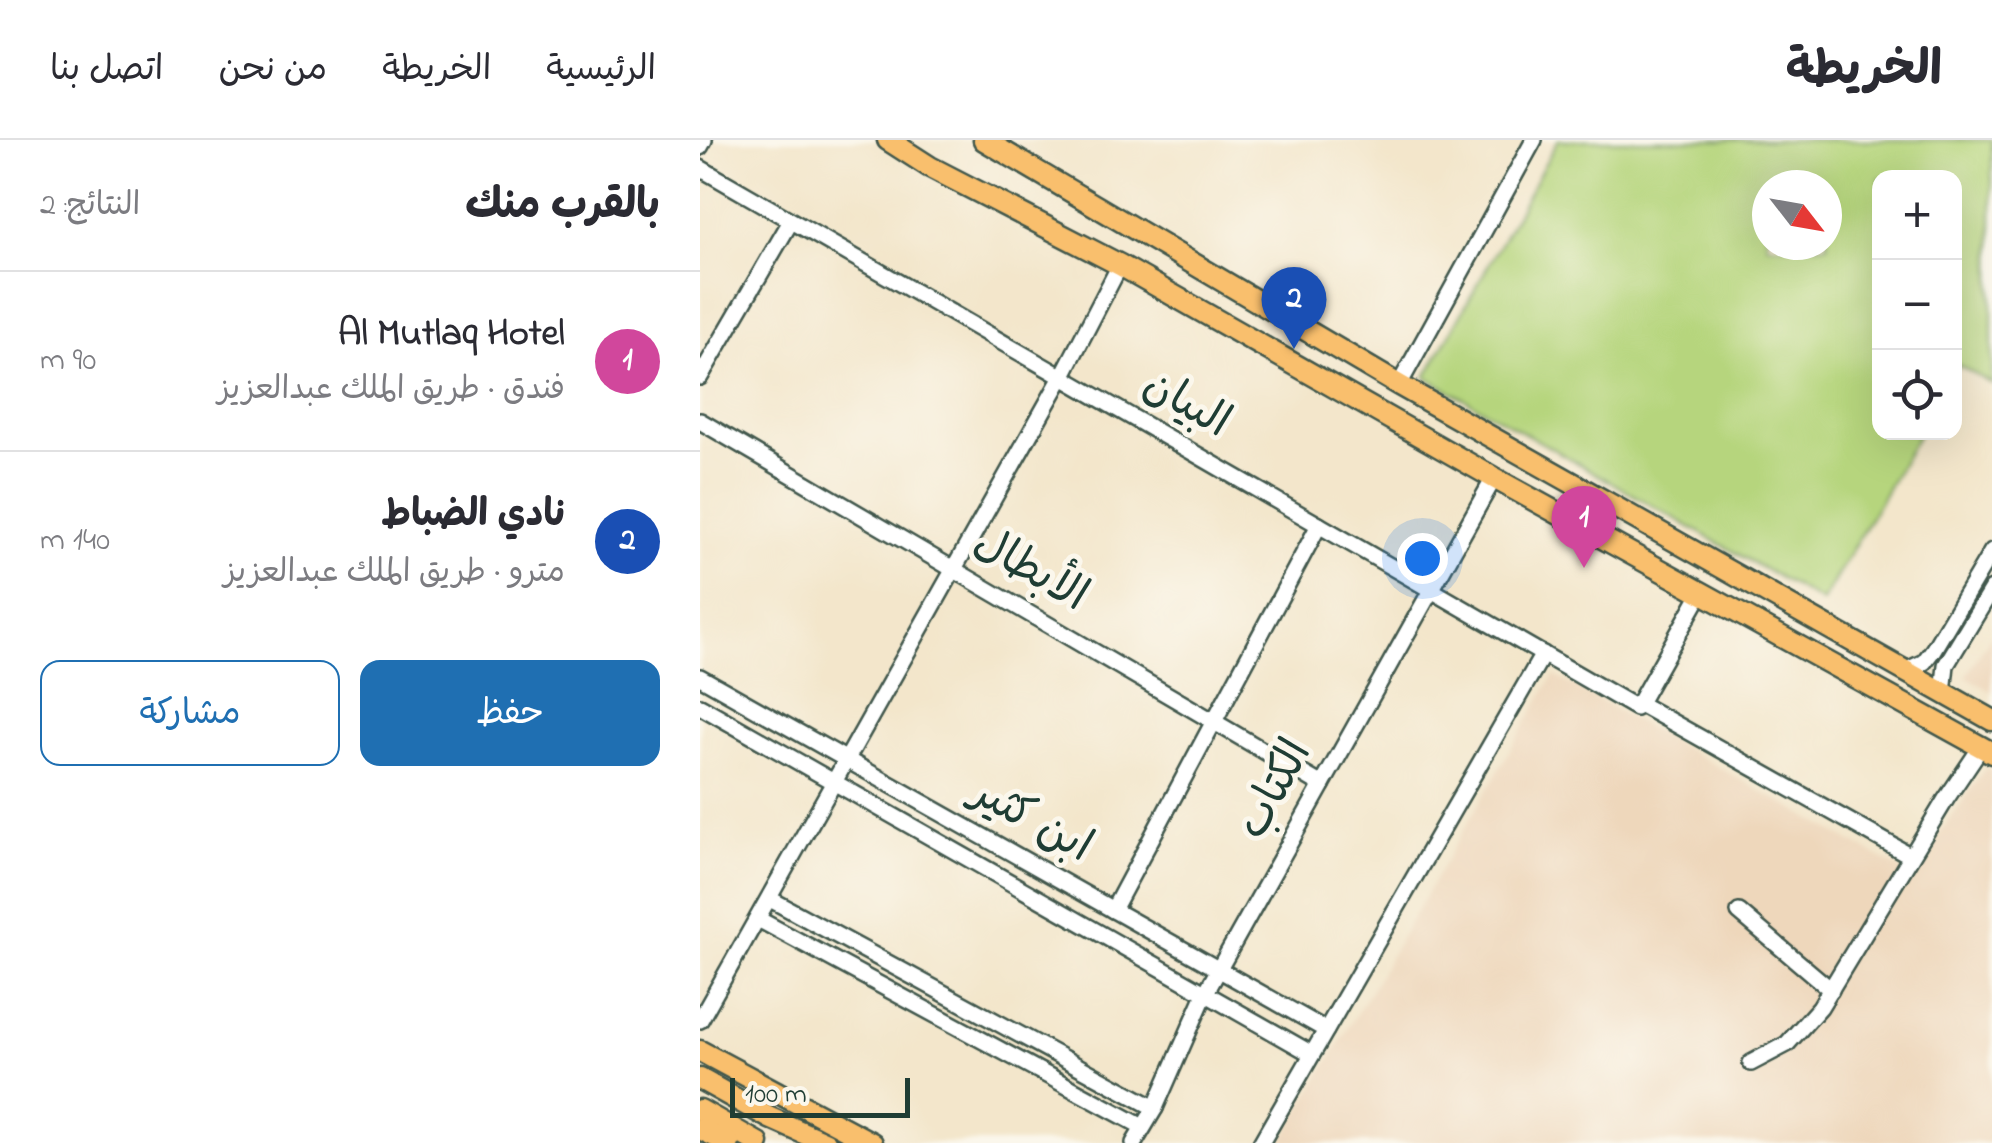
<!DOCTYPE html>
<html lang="ar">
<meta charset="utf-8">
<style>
:root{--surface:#fff;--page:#f7f7f7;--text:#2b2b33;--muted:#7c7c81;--line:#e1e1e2;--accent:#1f6fb2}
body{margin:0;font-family:"Indie Flower","Playpen Sans Arabic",sans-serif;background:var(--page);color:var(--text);direction:rtl}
.controls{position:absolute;right:30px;top:30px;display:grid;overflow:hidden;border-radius:20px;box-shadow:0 10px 40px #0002}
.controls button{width:90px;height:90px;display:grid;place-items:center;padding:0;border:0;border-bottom:2px solid var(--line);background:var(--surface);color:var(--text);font:50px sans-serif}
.compass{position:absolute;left:1052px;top:30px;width:90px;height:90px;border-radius:50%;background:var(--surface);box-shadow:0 10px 40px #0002;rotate:121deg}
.scale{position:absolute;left:30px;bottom:25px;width:180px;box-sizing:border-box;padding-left:10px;border:5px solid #1f3d34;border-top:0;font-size:28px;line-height:35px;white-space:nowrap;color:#1f3d34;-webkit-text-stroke:8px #fbf7ec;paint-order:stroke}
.you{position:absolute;left:722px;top:418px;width:35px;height:35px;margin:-25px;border:8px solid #fff;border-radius:50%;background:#1a73e8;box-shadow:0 0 0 15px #1a73e833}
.badge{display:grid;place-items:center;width:65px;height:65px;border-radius:50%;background:var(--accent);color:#fff;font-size:32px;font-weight:700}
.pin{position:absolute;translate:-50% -82px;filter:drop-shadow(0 2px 5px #0008)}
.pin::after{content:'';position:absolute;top:52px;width:35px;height:30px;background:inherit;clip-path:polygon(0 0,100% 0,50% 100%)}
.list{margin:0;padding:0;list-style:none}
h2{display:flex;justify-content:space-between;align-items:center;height:130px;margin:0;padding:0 40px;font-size:42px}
h2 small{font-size:32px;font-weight:400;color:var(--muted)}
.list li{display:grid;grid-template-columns:65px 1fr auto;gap:30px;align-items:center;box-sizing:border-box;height:180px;padding:0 40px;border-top:2px solid var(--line)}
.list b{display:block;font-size:38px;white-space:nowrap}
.list p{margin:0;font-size:32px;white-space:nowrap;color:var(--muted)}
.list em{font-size:32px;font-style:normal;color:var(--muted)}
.actions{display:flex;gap:20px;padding:30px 40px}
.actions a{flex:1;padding:22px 0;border:2px solid var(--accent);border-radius:20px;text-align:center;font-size:35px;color:var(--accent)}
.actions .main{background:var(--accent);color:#fff}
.icon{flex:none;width:55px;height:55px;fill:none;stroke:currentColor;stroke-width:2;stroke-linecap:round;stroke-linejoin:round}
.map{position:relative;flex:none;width:1292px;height:1003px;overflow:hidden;direction:ltr}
header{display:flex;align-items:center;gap:60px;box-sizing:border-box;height:140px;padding:0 50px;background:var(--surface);border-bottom:2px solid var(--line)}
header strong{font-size:48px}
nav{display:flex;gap:55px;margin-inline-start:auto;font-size:35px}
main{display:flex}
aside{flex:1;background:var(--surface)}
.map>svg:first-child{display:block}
.built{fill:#eed7bb}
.green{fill:#b6d57d;stroke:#6a8958;stroke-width:2.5;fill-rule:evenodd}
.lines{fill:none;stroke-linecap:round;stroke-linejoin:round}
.minor-casing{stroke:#3f564b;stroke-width:20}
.major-casing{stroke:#3f564b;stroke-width:25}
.minor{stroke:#fff;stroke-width:15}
.major{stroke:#f9bf6d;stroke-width:20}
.labels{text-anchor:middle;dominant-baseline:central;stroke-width:10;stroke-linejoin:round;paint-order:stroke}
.street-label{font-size:45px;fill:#1f3d34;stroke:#fbf7ec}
</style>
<header>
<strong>الخريطة</strong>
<nav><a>الرئيسية</a><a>الخريطة</a><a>من نحن</a><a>اتصل بنا</a></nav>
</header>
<main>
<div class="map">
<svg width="1292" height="1003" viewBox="0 0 1292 1003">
<rect width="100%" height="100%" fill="#fbf7ec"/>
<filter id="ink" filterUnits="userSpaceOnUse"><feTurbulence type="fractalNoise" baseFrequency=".01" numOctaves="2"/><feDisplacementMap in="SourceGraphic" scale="20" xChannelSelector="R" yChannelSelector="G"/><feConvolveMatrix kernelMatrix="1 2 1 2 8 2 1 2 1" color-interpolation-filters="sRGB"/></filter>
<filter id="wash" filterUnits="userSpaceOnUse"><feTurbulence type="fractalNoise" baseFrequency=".0048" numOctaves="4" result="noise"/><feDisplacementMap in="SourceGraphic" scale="40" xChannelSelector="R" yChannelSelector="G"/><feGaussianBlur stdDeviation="2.25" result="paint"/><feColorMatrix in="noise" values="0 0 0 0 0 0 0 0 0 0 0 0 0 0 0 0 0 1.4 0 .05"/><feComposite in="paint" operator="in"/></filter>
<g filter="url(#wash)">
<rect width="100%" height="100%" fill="#f3e6cb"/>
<g class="built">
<path d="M1292 494V552L1266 536Z"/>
<path d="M854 535 1211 735 1286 627 1292 631V1003H581Z"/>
</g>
<path class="green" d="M858 0H1292V244L1258 225 1255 230 1254 38H1180V292L1219 293 1122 462 726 237ZM1067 45H1127V105H1067Z"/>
</g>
<g filter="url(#ink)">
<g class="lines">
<g class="minor-casing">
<g id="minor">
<path d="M0 7 4 0"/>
<path d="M0 28 936 568 1001 453"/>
<path d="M0 237 91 81"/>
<path d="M699 245 834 0"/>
<path d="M0 281 622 645"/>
<path d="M1205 531 1224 522 1233 510 1292 411"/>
<path d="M0 537 626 890"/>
<path d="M1243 553 1246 525 1292 449"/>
<path d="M938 563 1211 716"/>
<path d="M0 566 612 914"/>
<path d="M70 759 455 968"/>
<path d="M413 770 619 385"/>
<path d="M1039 772 1131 850"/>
<path d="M58 779 443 987"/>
<path d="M0 880 362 237 420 125"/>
<path d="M1051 923 1087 904 1120 867 1246 659 1281 607"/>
<path d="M434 1003 455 968 505 854 794 338"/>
<path d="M561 1003 843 514"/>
</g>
</g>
<g class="major-casing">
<g id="major">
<path d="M188 0 230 27 420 125 794 338 1292 613"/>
<path d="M284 0 699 245 1292 580"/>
<path d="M0 911 172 1003"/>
<path d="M0 939 70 978 126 1003"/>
<path d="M0 970 58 1003"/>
<path d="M0 989 29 1003"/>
</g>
</g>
<use href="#minor" class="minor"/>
<use href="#major" class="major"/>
</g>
</g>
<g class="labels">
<g class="street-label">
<text transform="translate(486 265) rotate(30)">البيان</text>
<text transform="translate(330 431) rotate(30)">الأبطال</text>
<text transform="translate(576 650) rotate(-61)">الكتاب</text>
<text transform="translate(331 681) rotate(29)">ابن كثير</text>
</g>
</g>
</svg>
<div class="controls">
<button>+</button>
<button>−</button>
<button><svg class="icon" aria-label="locate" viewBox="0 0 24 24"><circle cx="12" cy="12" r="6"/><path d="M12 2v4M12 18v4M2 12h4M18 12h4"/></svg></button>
</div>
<svg class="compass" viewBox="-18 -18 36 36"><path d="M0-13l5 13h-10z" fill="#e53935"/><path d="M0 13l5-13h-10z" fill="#7c7c81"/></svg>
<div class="scale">100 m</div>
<div class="you"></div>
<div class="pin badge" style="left:884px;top:428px;background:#d1479c">1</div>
<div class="pin badge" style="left:594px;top:209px;background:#1a4fb4">2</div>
</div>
<aside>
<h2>بالقرب منك<small>النتائج: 2</small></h2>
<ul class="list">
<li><span class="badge" style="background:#d1479c">1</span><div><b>Al Mutlaq Hotel</b><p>فندق · طريق الملك عبدالعزيز</p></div><em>90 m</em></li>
<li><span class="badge" style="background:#1a4fb4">2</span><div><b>نادي الضباط</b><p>مترو · طريق الملك عبدالعزيز</p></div><em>140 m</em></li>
</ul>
<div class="actions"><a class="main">حفظ</a><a>مشاركة</a></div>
</aside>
</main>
